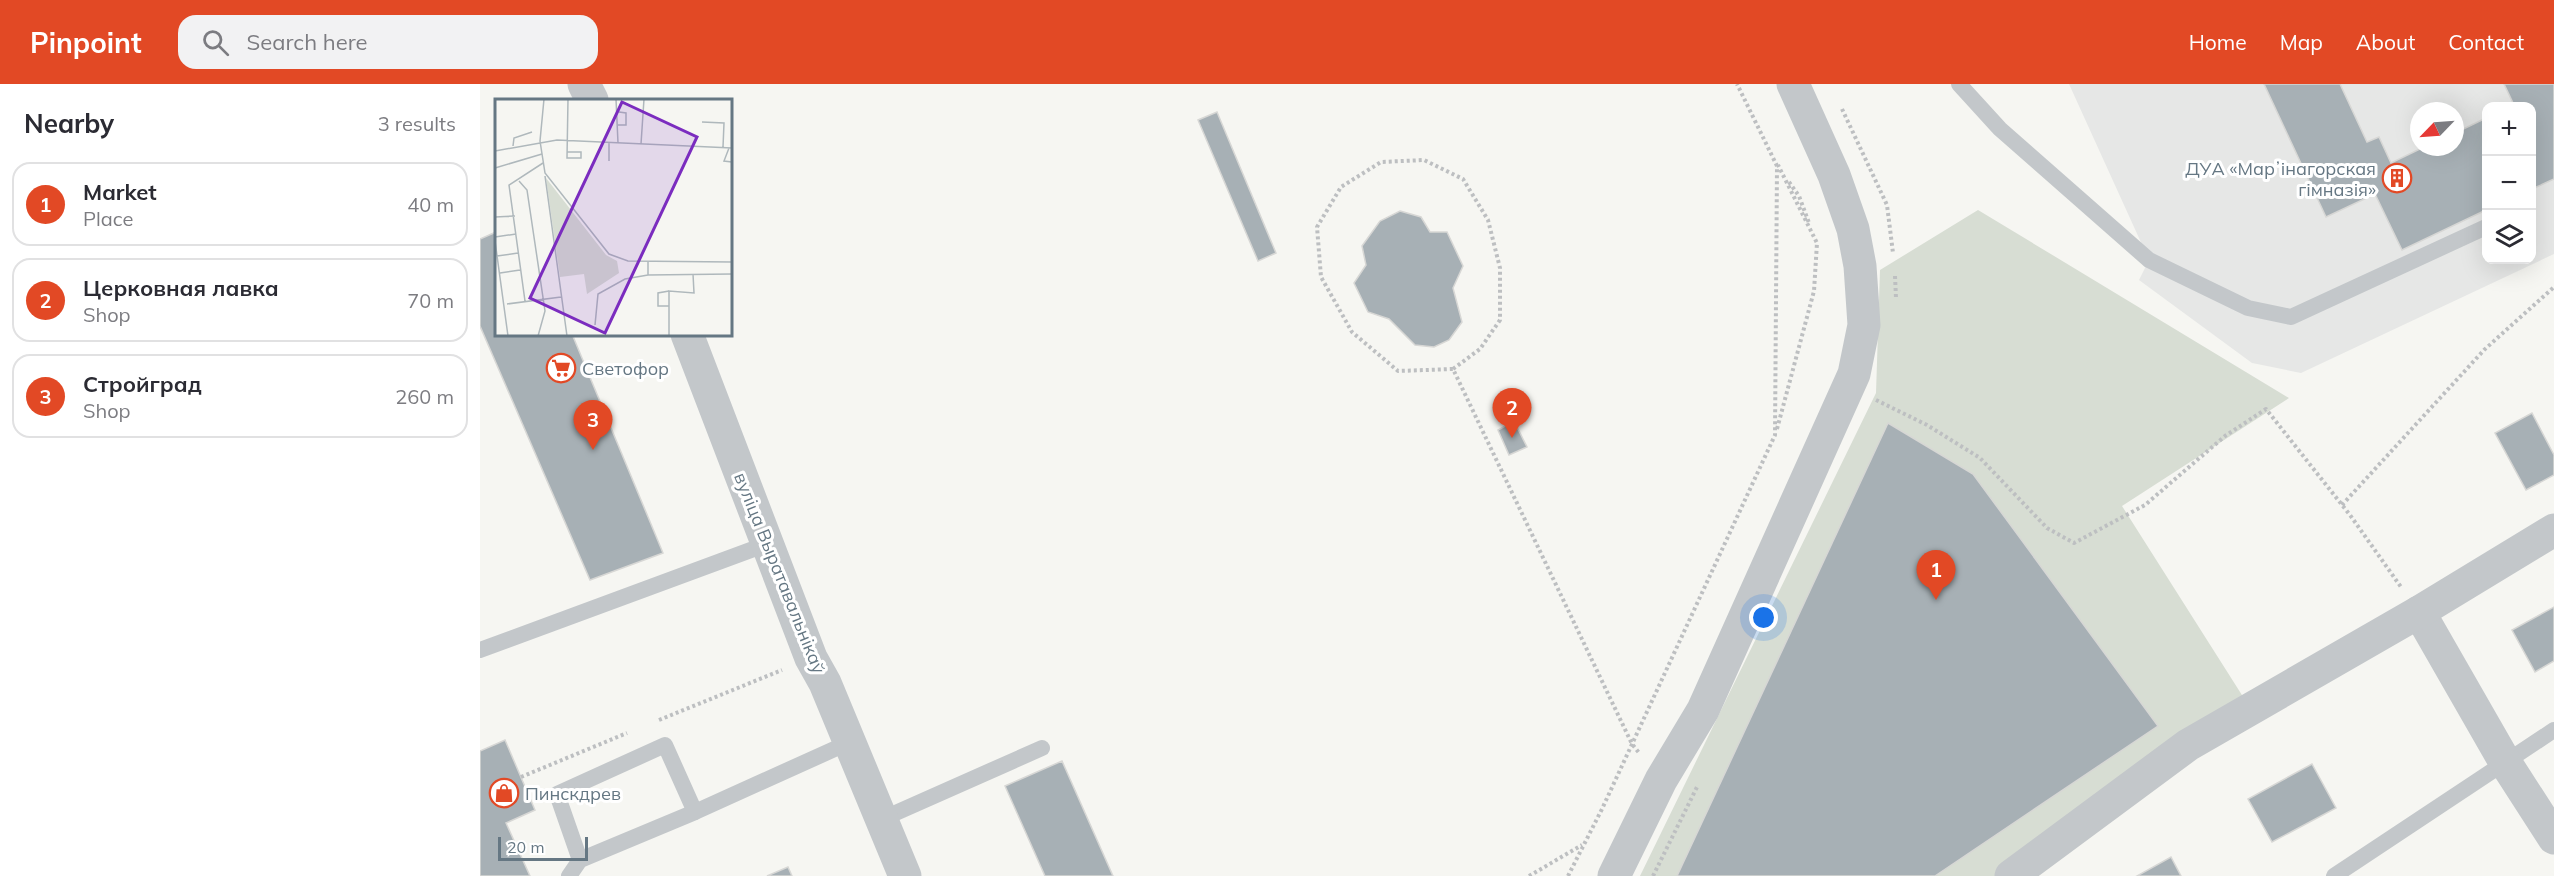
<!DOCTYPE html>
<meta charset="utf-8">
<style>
:root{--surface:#fff;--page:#f2f2f3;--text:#2b2b33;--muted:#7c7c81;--line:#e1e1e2;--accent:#e24925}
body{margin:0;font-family:Mulish,sans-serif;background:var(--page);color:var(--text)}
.controls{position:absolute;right:18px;top:18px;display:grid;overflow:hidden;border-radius:12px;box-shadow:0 6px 24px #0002}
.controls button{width:54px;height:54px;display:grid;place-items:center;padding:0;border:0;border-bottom:2px solid var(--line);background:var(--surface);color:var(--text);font:30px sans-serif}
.compass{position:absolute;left:1930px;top:18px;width:54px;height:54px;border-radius:50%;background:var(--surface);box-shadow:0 6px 24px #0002;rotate:245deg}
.scale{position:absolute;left:18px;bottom:15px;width:90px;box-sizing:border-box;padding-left:6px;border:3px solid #657783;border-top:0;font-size:16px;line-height:21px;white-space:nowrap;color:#657783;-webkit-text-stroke:4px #fff;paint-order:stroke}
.you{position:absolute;left:1284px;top:534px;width:21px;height:21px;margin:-15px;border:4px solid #fff;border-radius:50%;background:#1a73e8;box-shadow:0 0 0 9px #1a73e833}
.badge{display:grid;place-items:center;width:39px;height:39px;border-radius:50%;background:var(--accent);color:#fff;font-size:20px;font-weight:700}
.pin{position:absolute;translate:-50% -50px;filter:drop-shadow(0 2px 3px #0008)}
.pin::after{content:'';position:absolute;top:32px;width:21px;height:18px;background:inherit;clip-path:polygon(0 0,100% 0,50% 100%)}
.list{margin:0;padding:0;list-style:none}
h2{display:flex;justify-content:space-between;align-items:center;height:78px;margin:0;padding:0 24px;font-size:26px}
h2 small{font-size:20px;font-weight:400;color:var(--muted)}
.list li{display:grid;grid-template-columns:39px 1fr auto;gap:18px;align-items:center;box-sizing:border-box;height:84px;margin:0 12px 12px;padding:0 12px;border:2px solid var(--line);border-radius:18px}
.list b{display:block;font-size:22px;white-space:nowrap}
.list p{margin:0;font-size:20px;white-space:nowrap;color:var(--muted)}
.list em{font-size:20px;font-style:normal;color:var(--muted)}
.icon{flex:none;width:33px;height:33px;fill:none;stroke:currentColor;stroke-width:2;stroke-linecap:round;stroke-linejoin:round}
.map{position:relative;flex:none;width:2074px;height:792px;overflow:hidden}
header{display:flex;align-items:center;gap:36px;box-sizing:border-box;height:84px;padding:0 30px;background:var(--accent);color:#fff}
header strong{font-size:28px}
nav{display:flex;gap:33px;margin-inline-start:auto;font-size:21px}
.search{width:420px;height:54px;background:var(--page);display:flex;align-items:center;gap:15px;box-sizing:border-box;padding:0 21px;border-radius:18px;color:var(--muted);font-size:22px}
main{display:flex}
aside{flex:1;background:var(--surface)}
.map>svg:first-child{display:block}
.built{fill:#e6e7e6;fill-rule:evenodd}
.green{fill:#d7ddd3}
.building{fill:#a7b0b5;stroke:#d7d7d5;stroke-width:1.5}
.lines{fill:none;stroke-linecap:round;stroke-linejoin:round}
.path{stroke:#bdbfc1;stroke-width:4;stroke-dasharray:3 3;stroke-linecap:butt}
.service{stroke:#c3c7ca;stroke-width:16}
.minor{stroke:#c3c7ca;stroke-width:33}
.labels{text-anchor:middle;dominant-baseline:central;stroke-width:6;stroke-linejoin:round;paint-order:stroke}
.poi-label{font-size:18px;fill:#657783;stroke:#fff;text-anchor:start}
.street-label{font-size:18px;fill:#657783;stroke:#fff}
.inset-road{fill:none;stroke:#afb8bc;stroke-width:1.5}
.view{fill:#7b2cbf;fill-opacity:0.15;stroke:#7b2cbf;stroke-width:3}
.inset-edge{fill:none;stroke:#657783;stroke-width:3}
</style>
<header>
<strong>Pinpoint</strong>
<div class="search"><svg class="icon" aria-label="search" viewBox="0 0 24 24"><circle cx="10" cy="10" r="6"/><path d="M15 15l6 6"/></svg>Search here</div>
<nav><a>Home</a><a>Map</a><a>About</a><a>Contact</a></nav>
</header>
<main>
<aside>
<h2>Nearby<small>3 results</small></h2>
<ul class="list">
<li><span class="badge">1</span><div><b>Market</b><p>Place</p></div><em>40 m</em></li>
<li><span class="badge">2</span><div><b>Церковная лавка</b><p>Shop</p></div><em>70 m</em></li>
<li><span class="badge">3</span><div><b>Стройград</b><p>Shop</p></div><em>260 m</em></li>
</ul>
</aside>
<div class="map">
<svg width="2074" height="792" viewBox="0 0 2074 792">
<rect width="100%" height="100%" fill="#f6f6f2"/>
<path class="built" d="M1589 0H2074V170L1821 289 1772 279 1659 196 1669 176ZM2006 22H2052V176H2006ZM1939 27H1975V63H1939Z"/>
<path class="green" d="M1498 126 1809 314 1642 422 1767 619 1522 792H1160L1396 309 1400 186Z"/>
<g class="building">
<path d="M1784 0H1860L1887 58 1899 53 1911 79 1944 63H1975V49L2006 34V126L1922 166 1895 110 1846 133Z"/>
<path d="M2024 0H2074V95L2052 105V22H2031L2034 21Z"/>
<path d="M737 28 796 169 778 177 718 36Z"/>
<path d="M920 127 941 133 950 148H967L983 182 973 204 982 238 969 256 954 263 935 261 909 235 888 228 874 199 886 181 882 162 900 137Z"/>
<path d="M16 148V250H92L183 469 110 496 0 242V155Z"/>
<path d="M2052 329 2074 371V391L2046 406 2015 349Z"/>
<path d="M1034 337 1047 363 1029 371 1018 346Z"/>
<path d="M1408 339 1493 390 1678 642 1455 792H1197Z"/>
<path d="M2074 523V577L2055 588 2032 546Z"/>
<path d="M25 656 55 726 26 739 50 792H0V667Z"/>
<path d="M582 677 633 792H565L525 702Z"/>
<path d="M1832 680 1856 724 1792 758 1768 715Z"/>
<path d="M1691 773 1701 792H1657Z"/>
<path d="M308 783 312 792H287Z"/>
</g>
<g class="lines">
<g class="path">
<path d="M1362 25 1407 121 1413 169"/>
<path d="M1309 98 1319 112 1329 139"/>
<path d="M1415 192 1416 214"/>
<path d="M973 285 1000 265 1020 236V184L1008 136 983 95 944 76 901 78 861 103 837 143 841 193 872 248 918 287 973 285 1152 660 1160 670"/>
<path d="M1396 316 1447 341 1500 374 1567 444 1594 459 1665 421 1745 352 1786 325 1870 431 1921 503"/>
<path d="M1297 345 1334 207 1337 159 1298 81"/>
<path d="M1862 421 2004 266 2074 203"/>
<path d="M179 636 302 586"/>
<path d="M41 693 147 649"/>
<path d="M1049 792 1102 761"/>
<path d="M1088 792 1122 725 1295 351 1297 82 1257 0"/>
<path d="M1173 792 1218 701"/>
</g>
<g class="service">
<path d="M1479 0 1520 45 1669 176 1768 224 1811 233 2006 143"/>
<path d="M0 566 287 460"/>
<path d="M402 735 562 664"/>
<path d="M100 776 77 710 185 661 215 728"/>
<path d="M89 792 100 776 215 728 370 658"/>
<path d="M1854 792 2074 646"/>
</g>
<g class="minor">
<path d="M104 0 112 16"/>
<path d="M207 250 331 574 345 599 425 792"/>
<path d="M1939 528 2025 678 2074 754"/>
<path d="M1134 792 1181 696 1223 626 1374 290 1384 241 1380 182 1373 145 1354 91 1313 0"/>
<path d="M1531 792 1708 661 1939 528 2074 446"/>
</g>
</g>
<defs>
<g id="building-ring" transform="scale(1.5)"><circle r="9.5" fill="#fff" stroke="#e24925" stroke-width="1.5"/><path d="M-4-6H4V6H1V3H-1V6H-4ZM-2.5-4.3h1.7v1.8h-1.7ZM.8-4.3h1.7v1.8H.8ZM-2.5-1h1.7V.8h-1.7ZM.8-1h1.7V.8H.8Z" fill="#e24925"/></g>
<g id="supermarket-ring" transform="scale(1.5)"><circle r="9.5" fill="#fff" stroke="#e24925" stroke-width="1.5"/><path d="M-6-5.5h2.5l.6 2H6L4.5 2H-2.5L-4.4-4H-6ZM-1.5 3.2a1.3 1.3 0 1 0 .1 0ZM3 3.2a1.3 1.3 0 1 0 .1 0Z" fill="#e24925"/></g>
<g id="shop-ring" transform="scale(1.5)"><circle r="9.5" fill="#fff" stroke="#e24925" stroke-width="1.5"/><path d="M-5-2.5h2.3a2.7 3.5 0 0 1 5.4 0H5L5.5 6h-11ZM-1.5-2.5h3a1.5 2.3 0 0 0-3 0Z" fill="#e24925"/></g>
</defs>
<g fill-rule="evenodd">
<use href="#building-ring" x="1917" y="94"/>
<use href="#supermarket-ring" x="81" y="284"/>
<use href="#shop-ring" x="24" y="709"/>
</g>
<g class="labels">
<g class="poi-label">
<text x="1896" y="84" text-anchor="end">ДУА «Марʼінагорская<tspan x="1896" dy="21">гімназія»</tspan></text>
<text x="102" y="284">Светофор</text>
<text x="45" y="709">Пинскдрев</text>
</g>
<g class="street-label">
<text transform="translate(300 489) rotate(68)">вуліца Выратавальнікаў</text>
</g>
</g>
<g transform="translate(15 15)">
<rect width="237" height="237" fill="#f6f6f2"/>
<path d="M51 79 111 156 122 162 124 174 92 195 89 175 65 178Z" fill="#d7ddd3"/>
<path class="inset-road" d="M49 0 45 42 50 74 114 155 133 162 237 163M121 0 123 44M207 23 229 24 228 48M123 26H131V14L124 13M146 45 149 0M18 47 19 39 37 33M234 49 229 62 237 63M0 52 62 41 237 49M72 53H86V59H72L73 0M114 62V43M0 69 47 55M50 77 72 237M24 82 32 91 50 212 43 237M0 118 20 117M0 138 21 135M0 142 13 237M2 157 23 154M153 162V176L237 175M5 174 25 171M30 202 14 86 48 64M12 205 66 198M174 207H163V194L174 192M100 226 103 195 130 180 153 176M174 237V192L199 194 198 175"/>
<path class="view" d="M127 3 202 38 110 234 35 199Z"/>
<rect width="237" height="237" class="inset-edge"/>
</g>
</svg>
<div class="controls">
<button>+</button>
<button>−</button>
<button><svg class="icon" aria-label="layers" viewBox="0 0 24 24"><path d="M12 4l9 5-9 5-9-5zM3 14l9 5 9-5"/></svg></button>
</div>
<svg class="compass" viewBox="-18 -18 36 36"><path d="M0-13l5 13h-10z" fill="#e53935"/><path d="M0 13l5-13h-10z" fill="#7c7c81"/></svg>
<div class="scale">20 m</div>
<div class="you"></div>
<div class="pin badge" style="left:1456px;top:516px">1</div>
<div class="pin badge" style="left:1032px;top:354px">2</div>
<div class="pin badge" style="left:113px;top:366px">3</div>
</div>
</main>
